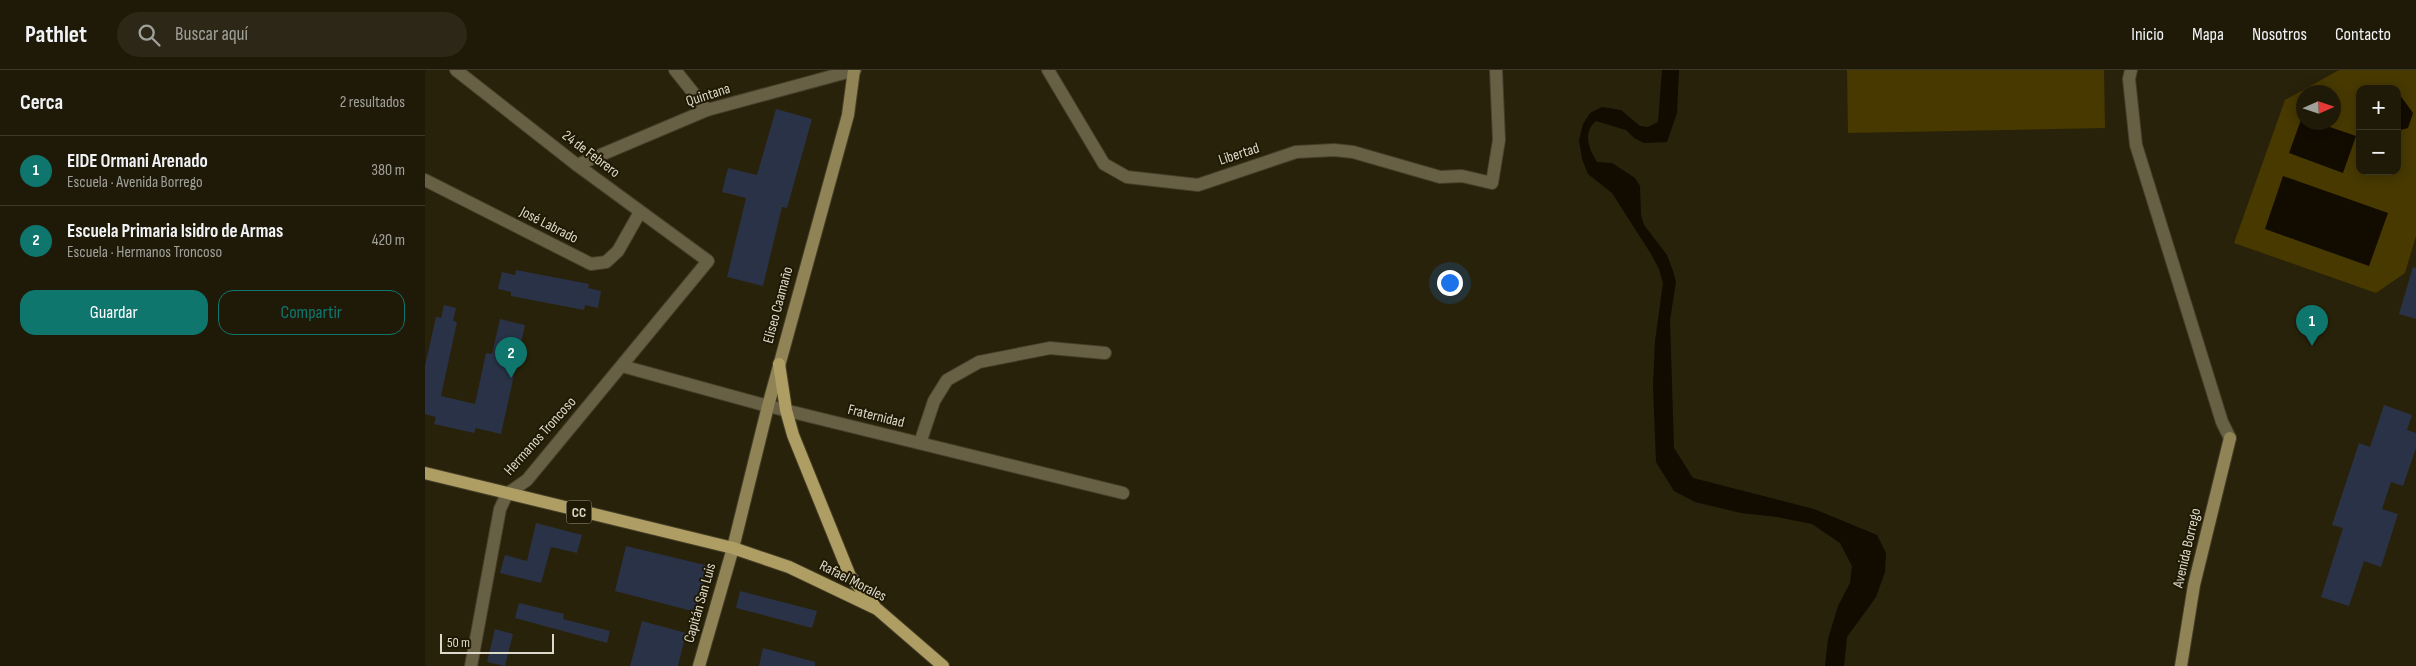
<!DOCTYPE html>
<html lang="es">
<meta charset="utf-8">
<style>
:root{--surface:#1f1a08;--page:#2c2716;--text:#f1f3f6;--muted:#a1a19c;--line:#3c3829;--accent:#0f766e}
body{margin:0;font-family:"Sofia Sans Condensed",sans-serif;background:var(--page);color:var(--text)}
.controls{position:absolute;right:15px;top:15px;display:grid;overflow:hidden;border-radius:10px;box-shadow:0 2px 12px #0003}
.controls button{width:45px;height:45px;display:grid;place-items:center;padding:0;border:0;border-bottom:1px solid var(--line);background:var(--surface);color:var(--text);font:25px sans-serif}
.compass{position:absolute;left:1871px;top:15px;width:45px;height:45px;border-radius:50%;background:var(--surface);box-shadow:0 2px 12px #0003;rotate:87deg}
.scale{position:absolute;left:15px;bottom:12px;width:114px;box-sizing:border-box;padding-left:5px;border:2px solid #dcd8ca;border-top:0;font-size:14px;line-height:18px;white-space:nowrap;color:#dcd8ca;-webkit-text-stroke:4px #1f1903;paint-order:stroke}
.you{position:absolute;left:1024px;top:212px;width:18px;height:18px;margin:-12px;border:4px solid #fff;border-radius:50%;background:#1a73e8;box-shadow:0 0 0 8px #1a73e833}
.badge{display:grid;place-items:center;width:32px;height:32px;border-radius:50%;background:var(--accent);color:#fff;font-size:16px;font-weight:700}
.pin{position:absolute;translate:-50% -41px;filter:drop-shadow(0 1px 2px #0008)}
.pin::after{content:'';position:absolute;top:26px;width:18px;height:15px;background:inherit;clip-path:polygon(0 0,100% 0,50% 100%)}
.list{margin:0;padding:0;list-style:none}
h2{display:flex;justify-content:space-between;align-items:center;height:65px;margin:0;padding:0 20px;font-size:21px}
h2 small{font-size:16px;font-weight:400;color:var(--muted)}
.list li{display:grid;grid-template-columns:32px 1fr auto;gap:15px;align-items:center;box-sizing:border-box;height:70px;padding:0 20px;border-top:1px solid var(--line)}
.list b{display:block;font-size:19px;white-space:nowrap}
.list p{margin:0;font-size:16px;white-space:nowrap;color:var(--muted)}
.list em{font-size:16px;font-style:normal;color:var(--muted)}
.actions{display:flex;gap:10px;padding:15px 20px}
.actions a{flex:1;padding:11px 0;border:1px solid var(--accent);border-radius:15px;text-align:center;font-size:18px;color:var(--accent)}
.actions .main{background:var(--accent);color:#fff}
.icon{flex:none;width:28px;height:28px;fill:none;stroke:currentColor;stroke-width:2;stroke-linecap:round;stroke-linejoin:round}
.map{position:relative;flex:none;width:1991px;height:596px;overflow:hidden}
header{display:flex;align-items:center;gap:30px;box-sizing:border-box;height:70px;padding:0 25px;background:var(--surface);border-bottom:1px solid var(--line)}
header strong{font-size:24px}
nav{display:flex;gap:28px;margin-inline-start:auto;font-size:18px}
.search{width:350px;height:45px;background:var(--page);display:flex;align-items:center;gap:12px;box-sizing:border-box;padding:0 18px;border-radius:28px;color:var(--muted);font-size:19px}
main{display:flex}
aside{flex:1;background:var(--surface)}
.map>svg:first-child{display:block}
.green{fill:#473900;fill-rule:evenodd}
.water{fill:#110b00}
.building{fill:#2a3247}
.lines{fill:none;stroke-linecap:round;stroke-linejoin:round}
.street-casing{stroke:#463f29;stroke-width:14}
.secondary-casing{stroke:#463f29;stroke-width:14}
.primary-casing{stroke:#463f29;stroke-width:14}
.street{stroke:#686045;stroke-width:12}
.secondary{stroke:#908356;stroke-width:12}
.primary{stroke:#af9e63;stroke-width:12}
.labels{text-anchor:middle;dominant-baseline:central;stroke-width:4;stroke-linejoin:round;paint-order:stroke}
.shield{fill:#1f1903;stroke:#a39f8e;stroke-width:1}
.shield-label{font-size:14px;font-weight:bold;fill:#dcd8ca}
.street-label{font-size:15px;fill:#dcd8ca;stroke:#1f1903}
</style>
<header>
<strong>Pathlet</strong>
<div class="search"><svg class="icon" aria-label="search" viewBox="0 0 24 24"><circle cx="10" cy="10" r="6"/><path d="M15 15l6 6"/></svg>Buscar aquí</div>
<nav><a>Inicio</a><a>Mapa</a><a>Nosotros</a><a>Contacto</a></nav>
</header>
<main>
<aside>
<h2>Cerca<small>2 resultados</small></h2>
<ul class="list">
<li><span class="badge">1</span><div><b>EIDE Ormani Arenado</b><p>Escuela · Avenida Borrego</p></div><em>380 m</em></li>
<li><span class="badge">2</span><div><b>Escuela Primaria Isidro de Armas</b><p>Escuela · Hermanos Troncoso</p></div><em>420 m</em></li>
</ul>
<div class="actions"><a class="main">Guardar</a><a>Compartir</a></div>
</aside>
<div class="map">
<svg width="1991" height="596" viewBox="0 0 1991 596">
<rect width="100%" height="100%" fill="#29220a"/>
<g class="green">
<path d="M1422 0H1679L1680 58 1423 63Z"/>
<path d="M1914 0H1991V166L1980 203 1951 223 1809 173 1860 30ZM1935 19H1972V101H1935ZM1878 22H1908V52H1878Z"/>
</g>
<g class="water">
<path d="M1237 0H1254L1252 43 1242 72 1219 73 1209 68 1201 60 1171 51C1157 63 1164 79 1172 92L1187 93 1210 108 1215 116 1216 145 1219 155 1242 185 1248 201 1251 212 1245 250 1249 378 1268 408 1389 439 1452 465 1461 483 1460 502 1451 527 1422 567 1419 596H1400L1403 569 1413 536 1425 513 1427 496 1415 473 1387 454 1352 447 1316 443 1270 432 1249 421 1231 392 1228 316 1230 271 1238 213 1234 199 1226 184 1187 123 1163 104 1157 89 1154 70 1158 54 1165 43 1177 37 1196 40 1215 56 1223 57 1233 52Z"/>
<path d="M1972 21 1988 43 1983 58 1972 61Z"/>
<path d="M1877 47 1878 52 1893 53 1931 66 1918 103 1864 83Z"/>
<path d="M1858 106 1963 143 1944 196 1840 159Z"/>
</g>
<g class="building">
<path d="M351 39 387 49 362 138 357 137 338 216 302 207 321 128 297 122 303 98 332 105Z"/>
<path d="M1988 197 1991 198V249L1974 244Z"/>
<path d="M91 200 164 214 163 218 176 221 173 238 160 235 159 240 86 226V222L73 219 77 202 90 205Z"/>
<path d="M19 235 31 238 28 251 32 252 16 326 50 334 61 283 67 284 75 249 100 255 76 364 51 358 49 363 9 354 11 347 0 344V296L11 247 16 248Z"/>
<path d="M1959 335 1987 345 1982 360 1991 363V378L1978 416 1966 412 1957 439 1973 444 1956 497 1939 491 1924 536 1896 527 1918 458 1907 455 1934 373 1945 377Z"/>
<path d="M111 453 157 465 152 483 126 477 116 513 75 503 80 485 102 491Z"/>
<path d="M201 476 284 496 271 542 190 521Z"/>
<path d="M315 521 392 541 387 558 311 538Z"/>
<path d="M94 533 139 544 138 549 185 561 182 573 90 548Z"/>
<path d="M217 551 261 563 253 596H205Z"/>
<path d="M70 559 88 564 80 596 62 592Z"/>
<path d="M338 578 390 592V596H334Z"/>
</g>
<g class="lines">
<g class="street-casing">
<g id="street">
<path d="M31 0 152 95 283 191 102 410 82 424 75 439 46 596"/>
<path d="M250 0 282 40"/>
<path d="M623 0 679 94 702 107 773 115 871 82 909 80 928 82 1015 107 1037 106 1067 113 1074 70 1071 0"/>
<path d="M1706 0 1704 9 1711 75 1797 352 1805 368"/>
<path d="M152 95 282 40 430 0"/>
<path d="M0 110 166 194 181 192 193 181 215 142"/>
<path d="M197 296 343 336 698 423"/>
<path d="M495 373 509 331 522 310 554 292 625 278 680 283"/>
</g>
</g>
<g class="secondary-casing">
<g id="secondary">
<path d="M274 596 308 478 343 336 423 45 429 0"/>
<path d="M1756 596 1769 515 1805 368"/>
</g>
</g>
<g class="primary-casing">
<g id="primary">
<path d="M354 294 361 340 368 365 425 506 449 535"/>
<path d="M0 403 308 478 364 497 452 539 518 596"/>
</g>
</g>
<use href="#street" class="street"/>
<use href="#secondary" class="secondary"/>
<use href="#primary" class="primary"/>
</g>
<g class="labels">
<rect class="shield" x="141.5" y="430.5" width="25" height="23" rx="4"/>
<g class="shield-label">
<text x="154" y="442">CC</text>
</g>
<g class="street-label">
<text transform="translate(283 25) rotate(-18)">Quintana</text>
<text transform="translate(166 84) rotate(37)">24 de Febrero</text>
<text transform="translate(814 84) rotate(-18)">Libertad</text>
<text transform="translate(124 155) rotate(27)">José Labrado</text>
<text transform="translate(353 235) rotate(-75)">Eliseo Caamaño</text>
<text transform="translate(451 346) rotate(14)">Fraternidad</text>
<text transform="translate(115 366) rotate(-48)">Hermanos Troncoso</text>
<text transform="translate(1762 478) rotate(-77)">Avenida Borrego</text>
<text transform="translate(428 511) rotate(27)">Rafael Morales</text>
<text transform="translate(275 533) rotate(-74)">Capitán San Luis</text>
</g>
</g>
</svg>
<div class="controls">
<button>+</button>
<button>−</button>
</div>
<svg class="compass" viewBox="-18 -18 36 36"><path d="M0-13l5 13h-10z" fill="#e53935"/><path d="M0 13l5-13h-10z" fill="#a1a19c"/></svg>
<div class="scale">50 m</div>
<div class="you"></div>
<div class="pin badge" style="left:1887px;top:276px">1</div>
<div class="pin badge" style="left:86px;top:308px">2</div>
</div>
</main>
